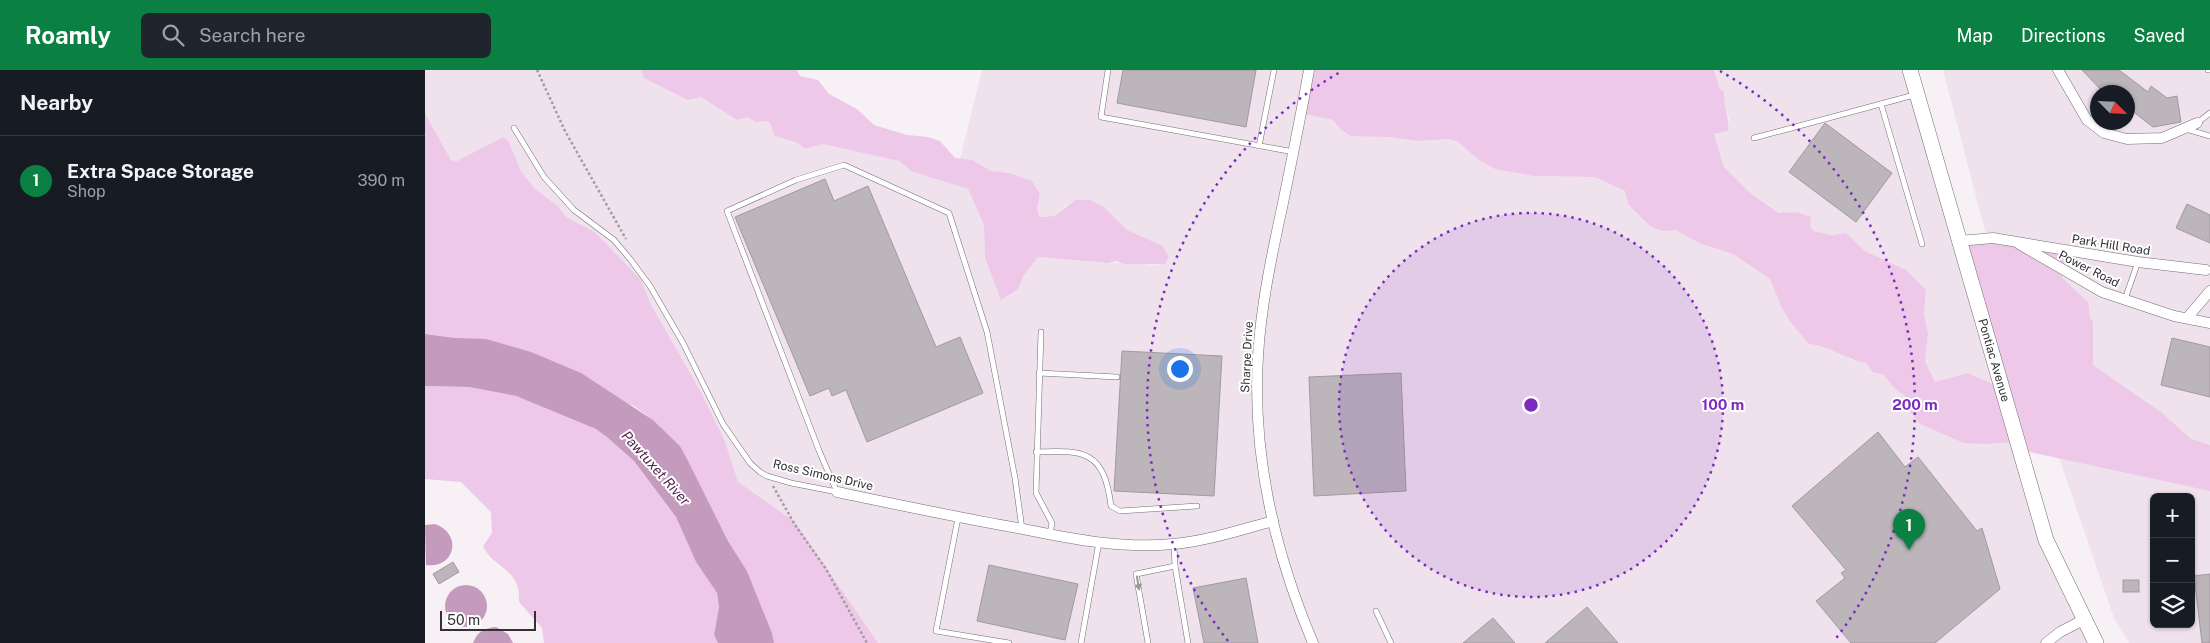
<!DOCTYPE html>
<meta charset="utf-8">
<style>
:root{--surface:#171b24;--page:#20242c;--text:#f1f3f6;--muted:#9ea1a6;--line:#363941;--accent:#0b8043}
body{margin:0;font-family:"Public Sans",sans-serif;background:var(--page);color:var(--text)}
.controls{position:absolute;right:15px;bottom:15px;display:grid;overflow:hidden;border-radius:8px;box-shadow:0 1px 4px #0004}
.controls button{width:45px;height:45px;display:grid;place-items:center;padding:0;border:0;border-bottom:1px solid var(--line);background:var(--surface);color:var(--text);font:25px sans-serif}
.compass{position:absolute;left:1665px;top:15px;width:45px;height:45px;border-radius:50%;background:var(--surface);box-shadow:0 1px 4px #0004;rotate:114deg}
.scale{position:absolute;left:15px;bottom:12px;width:96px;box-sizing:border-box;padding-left:5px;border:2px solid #333133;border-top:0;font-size:14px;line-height:18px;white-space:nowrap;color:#333133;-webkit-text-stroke:4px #fff;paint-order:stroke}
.you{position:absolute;left:754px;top:298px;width:18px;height:18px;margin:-12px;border:4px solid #fff;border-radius:50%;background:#1a73e8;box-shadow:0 0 0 8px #1a73e833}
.badge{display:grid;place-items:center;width:32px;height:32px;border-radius:50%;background:var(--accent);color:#fff;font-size:16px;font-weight:700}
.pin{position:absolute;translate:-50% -41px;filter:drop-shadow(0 1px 2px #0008)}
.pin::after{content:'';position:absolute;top:26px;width:18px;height:15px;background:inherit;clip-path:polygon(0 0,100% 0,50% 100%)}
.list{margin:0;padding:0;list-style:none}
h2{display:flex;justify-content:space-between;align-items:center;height:65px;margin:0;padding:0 20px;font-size:21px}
h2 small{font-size:16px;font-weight:400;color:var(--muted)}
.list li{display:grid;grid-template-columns:32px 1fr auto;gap:15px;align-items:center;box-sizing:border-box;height:90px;padding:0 20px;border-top:1px solid var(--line)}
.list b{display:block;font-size:19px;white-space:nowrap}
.list p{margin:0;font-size:16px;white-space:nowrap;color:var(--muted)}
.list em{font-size:16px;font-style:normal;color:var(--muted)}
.icon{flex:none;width:28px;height:28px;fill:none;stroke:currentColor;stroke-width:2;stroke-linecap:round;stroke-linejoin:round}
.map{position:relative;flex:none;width:1785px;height:573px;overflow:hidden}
header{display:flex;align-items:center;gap:30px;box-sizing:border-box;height:70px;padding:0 25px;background:var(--accent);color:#fff}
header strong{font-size:24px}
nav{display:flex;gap:28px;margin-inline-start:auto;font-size:18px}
.search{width:350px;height:45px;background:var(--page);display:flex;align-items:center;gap:12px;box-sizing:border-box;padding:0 18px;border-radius:8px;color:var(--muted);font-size:19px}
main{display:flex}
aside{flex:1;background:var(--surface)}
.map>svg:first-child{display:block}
.built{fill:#efe2ed;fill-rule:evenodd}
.green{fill:#eec8e8}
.water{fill:#c49abd}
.building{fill:#bcb6bb;stroke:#a09a9f}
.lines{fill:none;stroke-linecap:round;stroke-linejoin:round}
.service-casing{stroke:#726d71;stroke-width:6}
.minor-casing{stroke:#726d71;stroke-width:11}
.secondary-casing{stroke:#726d71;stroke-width:16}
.path{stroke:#a09c9f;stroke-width:2.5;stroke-dasharray:2.5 2.5;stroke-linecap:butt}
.service{stroke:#fff;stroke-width:5}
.minor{stroke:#fff;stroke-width:10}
.secondary{stroke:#fff;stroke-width:15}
.oneway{fill:#999899}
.ring{fill:none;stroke:#7b2cbf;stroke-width:2.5;stroke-dasharray:2.5 5}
.labels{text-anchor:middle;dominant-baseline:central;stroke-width:4;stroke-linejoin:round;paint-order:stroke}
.street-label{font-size:12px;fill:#333133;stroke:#fff}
.water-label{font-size:14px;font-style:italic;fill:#552250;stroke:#fff}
.centre{fill:#7b2cbf;stroke:#fff;stroke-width:2.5}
.ring-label{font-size:15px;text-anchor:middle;font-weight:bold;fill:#7b2cbf;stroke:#fff;stroke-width:4;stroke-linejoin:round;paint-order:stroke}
</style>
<header>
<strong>Roamly</strong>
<div class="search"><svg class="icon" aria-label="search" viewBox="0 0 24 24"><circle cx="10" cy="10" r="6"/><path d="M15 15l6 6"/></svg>Search here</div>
<nav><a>Map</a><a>Directions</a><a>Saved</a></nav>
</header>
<main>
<aside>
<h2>Nearby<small></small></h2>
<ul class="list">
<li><span class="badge">1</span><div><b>Extra Space Storage</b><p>Shop</p></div><em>390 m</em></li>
</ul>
</aside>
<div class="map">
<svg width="1785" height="573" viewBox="0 0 1785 573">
<rect width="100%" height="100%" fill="#f7f1f6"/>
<g class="built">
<path d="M0 0H216L220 9 276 27 312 50 323 47 331 52 344 51 350 66 373 73 380 79 398 74 475 91 488 102 543 119 559 155 560 188 593 219 599 205 613 187 683 193 709 192 727 195 735 194 738 176 702 160 679 137 642 135 629 146 614 147 612 138 615 124 585 103 566 101 547 90 535 89 557 0H885L878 44 908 50 916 60 993 71 1024 69 1033 72 1054 90 1070 99 1108 106 1170 107 1200 121 1203 134 1238 160H1250L1276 174 1308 184 1345 209 1357 238 1366 253 1384 274 1400 276 1411 280 1427 290 1441 293 1447 302 1459 305 1468 317 1480 326 1486 343 1563 374 1589 372 1597 387 1669 573H453L370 453 313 412 227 237 216 210 170 162 141 147 133 136 110 119 96 101 83 70 78 67 32 91 26 90 0 43Z"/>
<path d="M1289 0H1476L1534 170 1577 319 1543 303 1510 313 1500 291 1503 264 1499 243 1501 220 1481 200 1440 181 1421 163 1406 165 1388 161 1372 142 1355 143 1326 124 1299 97 1289 64 1303 61 1304 48 1298 30 1299 23 1295 19Z"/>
<path d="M1518 0H1785V573H1704L1689 548 1572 207ZM1672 22H1702V52H1672ZM1729 427H1766V554H1729Z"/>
</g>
<g class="green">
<path d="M216 0H372L375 6 393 10 404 24 432 39 449 55 482 65 503 67 515 71 530 88 547 90 566 101 585 103 607 111 615 124 612 138 614 147 629 146 651 130H665L679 137 702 160 738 176 744 187 740 194H700L692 191 683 193 613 187 599 205 593 219 576 230 560 188 559 155 543 119 488 102 474 91 398 74 380 79 373 73 350 66 344 51 331 52 323 47 312 50 276 27 263 30 219 8Z"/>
<path d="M885 0H1289L1295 19 1299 22C1298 37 1305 45 1303 61L1289 64 1299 97 1326 124 1354 143 1372 142 1386 147 1385 156 1388 161 1406 165 1421 163 1440 181 1481 200 1501 220 1499 243 1503 264 1500 291 1510 312 1543 303 1576 318 1536 177 1569 168 1641 179 1637 208 1663 232 1665 248 1668 251V295L1737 343 1766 369 1785 375V421L1596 380 1589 372 1562 374 1539 373 1495 354 1486 343 1480 326 1468 317 1459 305 1447 302 1441 293C1419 289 1409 277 1384 274L1366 253 1357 238 1345 209 1308 184 1276 174 1250 160 1238 161 1225 156 1203 134 1200 121 1170 107 1108 106 1070 99 1054 90 1033 72 1024 69 993 71 964 67 926 66 916 60 908 50 878 44Z"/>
<path d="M0 43 26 90 32 91 78 67 83 70 96 101 110 119 133 136 141 147 170 162 216 210 227 237 277 324 300 372 313 412 370 452 453 573H349L347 563 322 501 303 471 255 376 228 350 209 336 30 268 0 264Z"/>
<path d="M0 316 44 317 91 326 171 359 183 368 209 391 251 447 271 492 292 523 294 537 289 565 293 573H119L117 558 94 532C96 497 68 499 58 476L67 463 66 442 36 412 0 409Z"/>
</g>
<g class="water">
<path d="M0 264 30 268 61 269 106 282 156 303 228 350 255 376 263 391 303 471 322 501 347 563 349 573H293L289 565 294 537 292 523 271 492 251 447 209 391 183 368 171 359 91 326 44 317 0 316Z"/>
<path d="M10 454C38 464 30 499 1 495L0 455Z"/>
<circle cx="41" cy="536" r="21"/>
<path d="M71 557 83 564 88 573H48C52 562 59 558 71 557Z"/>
</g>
<g class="building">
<path d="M698 0H831L821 57 692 33Z"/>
<path d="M1657 0H1694L1723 22 1726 16 1742 28 1752 26 1756 52 1728 57 1702 37V22H1678Z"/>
<path d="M1400 53 1467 103 1431 152 1364 102Z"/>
<path d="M400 109 409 131 443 116 511 277 535 267 558 323 442 372 421 320 407 326 404 318 385 326 310 147Z"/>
<path d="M1762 134 1785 145V173L1751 158Z"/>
<path d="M1747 268 1785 277V327L1736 315Z"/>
<path d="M697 281 797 286 789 426 689 421Z"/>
<path d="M976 303 981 421 889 426 884 307Z"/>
<path d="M1453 362 1480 397 1493 387 1552 461 1557 458 1575 519 1510 573H1426L1391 531 1420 508 1416 503 1421 500 1367 436Z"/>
<path d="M28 492 34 502 14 514 8 504Z"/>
<path d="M564 495 653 514 640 570 552 551Z"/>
<path d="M1785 504V573H1777L1769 506Z"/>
<path d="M821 508 833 573H779L768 518Z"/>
<rect x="1698" y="510" width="16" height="12"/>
<path d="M1162 537 1193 573H1120Z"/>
<path d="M1068 548 1090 573H1038Z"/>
</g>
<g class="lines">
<g class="service-casing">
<g id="service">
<path d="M683 0 676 47 869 82"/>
<path d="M1783 0H1785"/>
<path d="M1456 34 1497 174"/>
<path d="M1772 53 1785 43"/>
<path d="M89 58 119 107 149 140 189 170 205 189 225 216 258 273 298 354 325 393 335 402 342 406 366 413 412 422"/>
<path d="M1761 59 1785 66"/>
<path d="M1329 68 1489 25"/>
<path d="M834 76 849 0"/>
<path d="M1700 229 1713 192"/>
<path d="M616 262 611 423 627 453 625 464"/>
<path d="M614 303 692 307"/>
<path d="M611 382C660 380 679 381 686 436L695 441 772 436"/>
<path d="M412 422 395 383 302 141 371 110 419 95 524 143 562 262 590 408 597 459"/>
<path d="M533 448 511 561 584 573"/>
<path d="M749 474 750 496 763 573"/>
<path d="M951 541 966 573"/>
<path d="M656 573 674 472"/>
<path d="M723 573 711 504 750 496"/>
</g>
</g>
<g class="minor-casing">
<g id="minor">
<path d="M884 0C876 45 867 89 858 133 847 184 836 235 833 286 827 385 850 483 888 573"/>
<path d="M1633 0 1662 50 1679 63 1702 69 1737 68 1772 53"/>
<path d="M1534 171 1568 168 1713 192 1781 200"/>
<path d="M1594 174 1677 222 1749 246 1785 253"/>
<path d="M1762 248 1785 221"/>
<path d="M412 422C474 435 535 448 598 459 647 469 697 479 748 474 782 471 815 460 848 451"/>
<path d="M1621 573 1635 562 1660 549"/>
</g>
</g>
<g class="secondary-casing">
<g id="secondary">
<path id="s1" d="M1485 0 1621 470 1671 573"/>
</g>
</g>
<g class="path">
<path d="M112 0 140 61 201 169"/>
<path d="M348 416 370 455 401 499 442 573"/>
</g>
<use href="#service" class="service"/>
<use href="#minor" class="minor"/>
<use href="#secondary" class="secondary"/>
</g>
<defs><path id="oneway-solid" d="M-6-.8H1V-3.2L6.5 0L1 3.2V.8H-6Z" transform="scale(1.25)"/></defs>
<use class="oneway" href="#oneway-solid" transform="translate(713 513) rotate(80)"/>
<circle cx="1106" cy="335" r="192" fill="#7b2cbf" fill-opacity=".12"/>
<g class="ring">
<circle cx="1106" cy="335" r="192"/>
<path d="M803 571A384 384 0 0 1 917 1M1295 1A384 384 0 0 1 1409 571"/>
</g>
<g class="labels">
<g class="street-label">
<text transform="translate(1686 175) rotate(9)">Park Hill Road</text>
<text transform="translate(1664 199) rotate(27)">Power Road</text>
<text transform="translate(822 287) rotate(-87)">Sharpe Drive</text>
<text stroke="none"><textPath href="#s1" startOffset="302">Pontiac Avenue</textPath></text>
<text transform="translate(398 405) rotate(13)">Ross Simons Drive</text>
</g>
<g class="water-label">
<text transform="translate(231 398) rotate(48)">Pawtuxet River</text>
</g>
</g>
<circle cx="1106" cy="335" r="8" class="centre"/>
<g class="ring-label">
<text x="1298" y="340">100 m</text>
<text x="1490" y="340">200 m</text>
</g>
</svg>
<div class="controls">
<button>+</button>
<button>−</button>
<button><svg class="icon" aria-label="layers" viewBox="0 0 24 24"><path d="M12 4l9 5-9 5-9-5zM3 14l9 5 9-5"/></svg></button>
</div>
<svg class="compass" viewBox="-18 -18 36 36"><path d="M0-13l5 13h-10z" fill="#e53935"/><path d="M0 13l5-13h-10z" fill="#9ea1a6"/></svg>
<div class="scale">50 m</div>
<div class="you"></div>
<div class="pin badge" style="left:1484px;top:480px">1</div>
</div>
</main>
